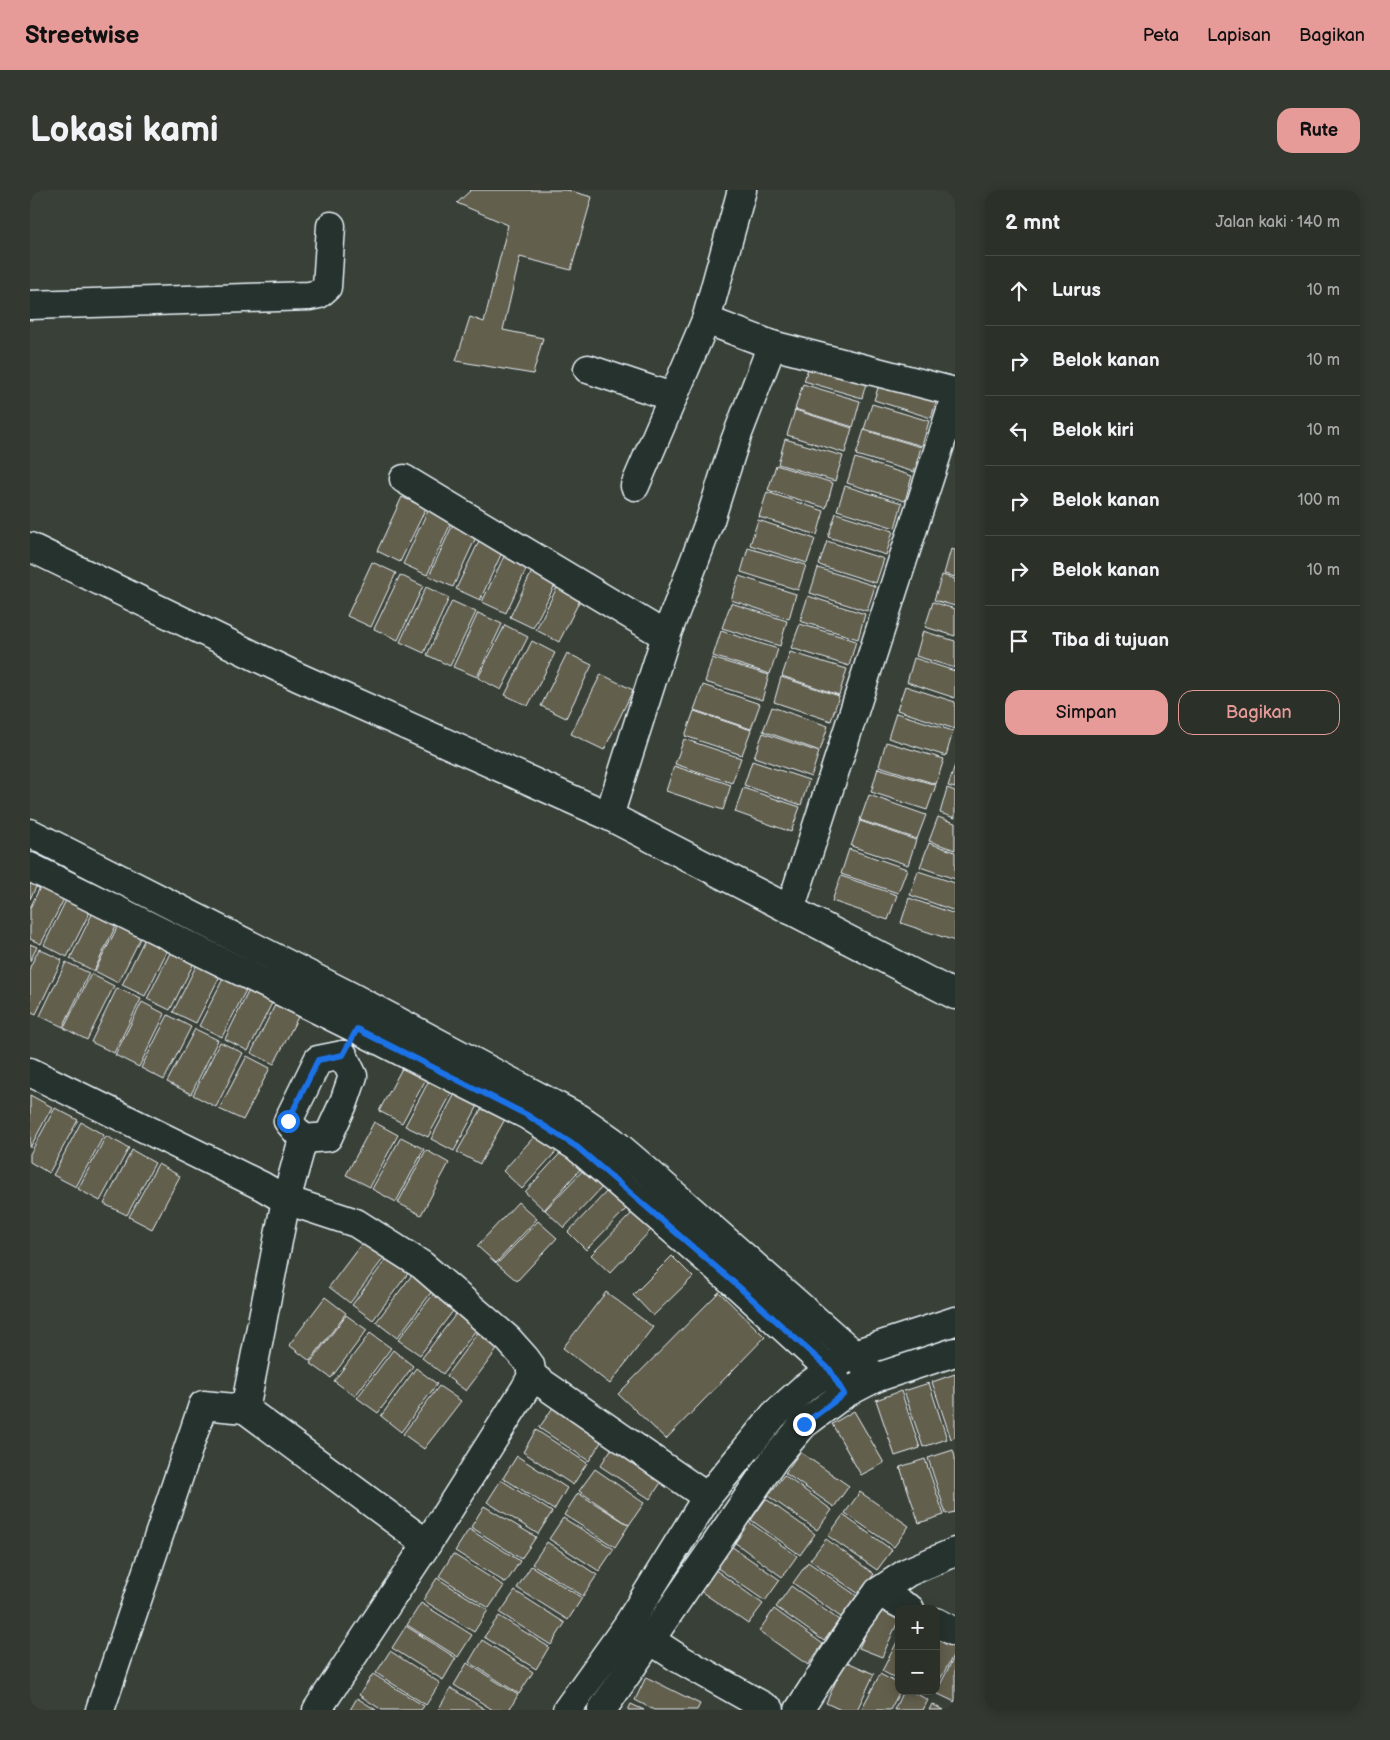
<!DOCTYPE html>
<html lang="id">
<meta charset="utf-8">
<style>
:root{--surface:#2b3029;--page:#333831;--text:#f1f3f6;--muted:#a6a9a8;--line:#474b46;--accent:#e69b98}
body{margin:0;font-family:"Balsamiq Sans",sans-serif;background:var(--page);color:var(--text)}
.controls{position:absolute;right:15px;bottom:15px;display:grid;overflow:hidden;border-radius:10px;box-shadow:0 2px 12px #0003}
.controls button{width:45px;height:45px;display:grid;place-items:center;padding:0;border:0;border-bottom:1px solid var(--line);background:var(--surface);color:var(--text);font:25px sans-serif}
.stop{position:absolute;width:15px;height:15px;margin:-11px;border:4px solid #1a73e8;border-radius:50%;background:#fff}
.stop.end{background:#1a73e8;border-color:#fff;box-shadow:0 1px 5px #0008}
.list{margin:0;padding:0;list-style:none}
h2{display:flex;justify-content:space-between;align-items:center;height:65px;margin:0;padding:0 20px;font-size:21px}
h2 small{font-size:16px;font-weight:400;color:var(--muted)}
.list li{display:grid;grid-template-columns:32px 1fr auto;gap:15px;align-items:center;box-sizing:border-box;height:70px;padding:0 20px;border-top:1px solid var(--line)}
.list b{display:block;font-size:19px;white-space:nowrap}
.list em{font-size:16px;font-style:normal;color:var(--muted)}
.actions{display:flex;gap:10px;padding:15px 20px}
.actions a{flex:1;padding:11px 0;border:1px solid var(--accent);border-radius:15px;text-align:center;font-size:18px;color:var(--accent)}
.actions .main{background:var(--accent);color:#111}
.icon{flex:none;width:28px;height:28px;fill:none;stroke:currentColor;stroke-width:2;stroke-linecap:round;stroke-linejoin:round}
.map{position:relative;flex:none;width:925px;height:1520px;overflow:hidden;border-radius:15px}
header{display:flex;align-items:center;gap:30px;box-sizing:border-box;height:70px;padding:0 25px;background:var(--accent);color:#111}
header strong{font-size:24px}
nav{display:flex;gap:28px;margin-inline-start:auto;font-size:18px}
.intro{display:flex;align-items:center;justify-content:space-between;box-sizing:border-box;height:120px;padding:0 30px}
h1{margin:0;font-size:35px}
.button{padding:12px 22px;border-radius:15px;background:var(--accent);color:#111;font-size:18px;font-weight:700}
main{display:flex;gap:30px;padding:0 30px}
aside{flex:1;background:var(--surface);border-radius:15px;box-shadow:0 2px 12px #0003}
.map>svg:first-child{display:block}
.building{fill:#645e4d;stroke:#e8f1f8}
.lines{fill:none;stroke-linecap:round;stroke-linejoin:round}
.minor-casing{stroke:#e8f1f8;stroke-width:31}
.tertiary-casing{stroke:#e8f1f8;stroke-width:31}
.minor{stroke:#26332d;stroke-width:28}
.tertiary{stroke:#26332d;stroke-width:28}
.route{stroke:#1a73e8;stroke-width:6}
</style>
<header>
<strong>Streetwise</strong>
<nav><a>Peta</a><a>Lapisan</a><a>Bagikan</a></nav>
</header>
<div class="intro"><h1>Lokasi kami</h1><a class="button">Rute</a></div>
<main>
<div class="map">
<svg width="925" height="1520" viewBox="0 0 925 1520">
<rect width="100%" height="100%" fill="#394037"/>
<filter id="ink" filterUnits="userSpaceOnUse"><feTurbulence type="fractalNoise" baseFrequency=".02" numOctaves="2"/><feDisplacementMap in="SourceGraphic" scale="10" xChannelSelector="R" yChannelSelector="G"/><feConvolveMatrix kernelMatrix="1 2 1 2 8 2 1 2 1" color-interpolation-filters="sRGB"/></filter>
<g filter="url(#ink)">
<g class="building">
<path d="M441 0H537L562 7 541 80 490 67 473 140 513 148 503 184 426 171 440 127 454 132 478 35 427 13Z"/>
<path d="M782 166 839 183 832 208 774 191Z"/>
<path d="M852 186 909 203 901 228 844 210Z"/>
<path d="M773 194 830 211 823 237 765 219Z"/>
<path d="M842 214 899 231 892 256 834 239Z"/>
<path d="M765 220 822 238 815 263 757 245Z"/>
<path d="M834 240 891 257 884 282 826 265Z"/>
<path d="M755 249 813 266 805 291 748 274Z"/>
<path d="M825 268 882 286 875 311 817 293Z"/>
<path d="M746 275 803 293 796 318 738 300Z"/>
<path d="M815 296 872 313 865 338 807 320Z"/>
<path d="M737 302 794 321 787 345 729 327Z"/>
<path d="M372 307 396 318 370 372 347 361Z"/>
<path d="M398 320 422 331 397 385 373 374Z"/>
<path d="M806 323 863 341 856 365 798 347Z"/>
<path d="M728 330 785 349 777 373 720 355Z"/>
<path d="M424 332 448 343 423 397 399 386Z"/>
<path d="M452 345 475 356 450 410 426 399Z"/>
<path d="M797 351 854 369 846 393 789 375Z"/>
<path d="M478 358 501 369 476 423 452 412Z"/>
<path d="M718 358 776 375 768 400 711 382Z"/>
<path d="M921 359 925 360V387L914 384Z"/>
<path d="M342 372 366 383 341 437 317 426Z"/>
<path d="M506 373 530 385 503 438 480 427Z"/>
<path d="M788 378 845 396 837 421 780 403Z"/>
<path d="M370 385 393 396 368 450 344 439Z"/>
<path d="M912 385 925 389V416L904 410Z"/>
<path d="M709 386 766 404 759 429 701 410Z"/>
<path d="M532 387 556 398 529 452 506 440Z"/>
<path d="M396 397 419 408 394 463 370 452Z"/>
<path d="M778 406 835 424 828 449 770 431Z"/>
<path d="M422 411 446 422 420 476 397 465Z"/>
<path d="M903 412 925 419V446L895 437Z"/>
<path d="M701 413 757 431 750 456 692 438Z"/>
<path d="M448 423 472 434 447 487 423 477Z"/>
<path d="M770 434 826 451 819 476 761 458Z"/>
<path d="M475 435 498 447 471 500 448 488Z"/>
<path d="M691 441 748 459 740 484 683 466Z"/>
<path d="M893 441 925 451V478L886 466Z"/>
<path d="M502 451 525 463 498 516 475 505Z"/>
<path d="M760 462 817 479 809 505 752 486Z"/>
<path d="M537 463 562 475 536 528 511 516Z"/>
<path d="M682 468 739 485 732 510 675 492Z"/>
<path d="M884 468 925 481V508L877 492Z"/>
<path d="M571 484 603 500 574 560 541 544Z"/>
<path d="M751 487 809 506 801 531 744 512Z"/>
<path d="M673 495 730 514 721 539 664 520Z"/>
<path d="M875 496 925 512V539L867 520Z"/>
<path d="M742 517 798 536 790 561 733 541Z"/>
<path d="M664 521 721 540 712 565 655 546Z"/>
<path d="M866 523 923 541 916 566 858 548Z"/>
<path d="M733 543 789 562 781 587 724 567Z"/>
<path d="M654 549 711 568 702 593 645 574Z"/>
<path d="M856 552 914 569 906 594 849 576Z"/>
<path d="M722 571 779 590 771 615 714 595Z"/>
<path d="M925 575V598L918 596Z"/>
<path d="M644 576 701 595 693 620 636 601Z"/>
<path d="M848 578 906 595 897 620 841 602Z"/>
<path d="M713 598 770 617 761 642 705 622Z"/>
<path d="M917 598 925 601V628L910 623Z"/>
<path d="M839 605 896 625 887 649 830 630Z"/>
<path d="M908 627 925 633V660L899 651Z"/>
<path d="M830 631 886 650 878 675 821 656Z"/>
<path d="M899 653 925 662V689L890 677Z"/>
<path d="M819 659 877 679 868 703 811 684Z"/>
<path d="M888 681 925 693V721L880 705Z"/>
<path d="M0 682 11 687 0 709Z"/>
<path d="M811 686 867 705 858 730 802 711Z"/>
<path d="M14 689 38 701 11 754 0 749V718Z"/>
<path d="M40 702 64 714 37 767 14 755Z"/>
<path d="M879 708 925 724V751L871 733Z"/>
<path d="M66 716 90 727 64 781 40 769Z"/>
<path d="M92 728 115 739 88 793 65 781Z"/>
<path d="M118 742 141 753 115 806 92 795Z"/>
<path d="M0 754 7 757 0 771Z"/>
<path d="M144 755 167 767 140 820 117 809Z"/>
<path d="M9 759 32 770 6 824 0 821V777Z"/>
<path d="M170 768 193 780 166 833 143 822Z"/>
<path d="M36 772 59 783 33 837 10 826Z"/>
<path d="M196 783 219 794 192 847 169 836Z"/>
<path d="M61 784 84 796 57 850 34 838Z"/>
<path d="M221 796 245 807 218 861 195 849Z"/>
<path d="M87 798 111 809 84 863 61 852Z"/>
<path d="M248 809 271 821 244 874 221 863Z"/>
<path d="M112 812 135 824 109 877 85 865Z"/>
<path d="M138 825 161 837 134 890 111 878Z"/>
<path d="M165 839 188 850 161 904 137 892Z"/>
<path d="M190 852 213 863 186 917 163 905Z"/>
<path d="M217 866 240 878 213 930 189 919Z"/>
<path d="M377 869 401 880 372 933 349 921Z"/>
<path d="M403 883 426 895 398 947 375 936Z"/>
<path d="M429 896 452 908 424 961 401 949Z"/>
<path d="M0 905 22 917 0 958Z"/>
<path d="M457 909 479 922 450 974 427 962Z"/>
<path d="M25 918 48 930 19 983 0 972V964Z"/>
<path d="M51 932 74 945 46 997 23 985Z"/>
<path d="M344 932 368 945 340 997 316 985Z"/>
<path d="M513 937 532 955 492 999 473 981Z"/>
<path d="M76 946 99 958 70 1011 48 999Z"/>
<path d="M371 947 394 959 366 1012 342 999Z"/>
<path d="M535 958 554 975 514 1020 495 1002Z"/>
<path d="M102 960 125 973 97 1025 74 1014Z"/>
<path d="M396 960 419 973 391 1025 368 1013Z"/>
<path d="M128 974 150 986 122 1039 99 1027Z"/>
<path d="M556 977 575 994 534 1038 515 1020Z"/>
<path d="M579 999 598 1017 556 1060 538 1042Z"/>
<path d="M488 1012 507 1029 466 1073 447 1056Z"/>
<path d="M603 1022 621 1040 580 1083 561 1065Z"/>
<path d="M508 1031 527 1048 487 1091 467 1074Z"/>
<path d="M335 1049 356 1065 320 1113 299 1097Z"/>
<path d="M642 1066 663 1087 623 1126 603 1105Z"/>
<path d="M358 1067 379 1082 343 1130 322 1115Z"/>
<path d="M382 1085 403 1100 367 1148 346 1132Z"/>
<path d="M405 1102 426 1117 390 1165 368 1150Z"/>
<path d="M576 1102 623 1137 580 1194 533 1158Z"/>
<path d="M689 1102 735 1147 636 1249 588 1204Z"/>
<path d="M295 1107 316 1123 280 1171 259 1155Z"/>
<path d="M429 1120 449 1136 413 1184 392 1168Z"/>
<path d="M316 1125 337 1140 301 1188 280 1173Z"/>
<path d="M451 1138 472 1153 436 1201 416 1186Z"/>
<path d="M340 1143 361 1158 325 1206 304 1191Z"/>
<path d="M363 1160 383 1176 348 1223 327 1208Z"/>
<path d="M386 1178 407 1194 371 1242 351 1226Z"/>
<path d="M925 1184V1247L921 1249 902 1192Z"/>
<path d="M899 1193 917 1249 893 1257 874 1201Z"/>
<path d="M409 1196 431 1211 394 1259 373 1244Z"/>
<path d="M871 1201 890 1258 865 1266 846 1210Z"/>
<path d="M524 1216 573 1249 559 1271 509 1238Z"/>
<path d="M824 1221 854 1273 831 1285 802 1234Z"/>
<path d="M506 1240 557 1273 543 1295 493 1262Z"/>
<path d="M584 1255 634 1288 620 1309 570 1276Z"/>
<path d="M923 1260 925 1267V1322L916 1324 898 1268Z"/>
<path d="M770 1262 819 1296 804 1317 755 1283Z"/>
<path d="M487 1266 537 1298 524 1320 473 1288Z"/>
<path d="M895 1269 914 1325 889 1333 870 1277Z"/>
<path d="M565 1279 614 1313 599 1335 549 1301Z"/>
<path d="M754 1285 802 1320 787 1340 738 1306Z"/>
<path d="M471 1290 522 1322 508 1344 457 1312Z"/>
<path d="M830 1302 879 1336 864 1357 815 1323Z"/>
<path d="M548 1303 599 1335 585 1357 534 1325Z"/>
<path d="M736 1309 785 1344 770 1365 721 1330Z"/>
<path d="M454 1316 506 1347 491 1369 441 1337Z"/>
<path d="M813 1325 862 1360 847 1380 798 1346Z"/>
<path d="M533 1328 584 1359 569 1381 519 1349Z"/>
<path d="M719 1332 767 1366 752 1387 704 1352Z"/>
<path d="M439 1339 490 1371 476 1393 425 1361Z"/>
<path d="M796 1349 844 1384 829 1404 780 1370Z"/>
<path d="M517 1352 567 1385 553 1406 502 1374Z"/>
<path d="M701 1356 750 1390 735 1411 686 1377Z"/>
<path d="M423 1364 474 1396 459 1418 409 1386Z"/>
<path d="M778 1372 827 1406 812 1428 763 1393Z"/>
<path d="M501 1376 552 1408 538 1430 487 1398Z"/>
<path d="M684 1379 733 1414 718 1434 669 1400Z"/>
<path d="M407 1388 458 1420 444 1442 393 1410Z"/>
<path d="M761 1396 809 1430 794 1451 746 1417Z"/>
<path d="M485 1401 535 1433 521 1455 470 1423Z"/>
<path d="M391 1413 442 1445 428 1467 377 1435Z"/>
<path d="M850 1414 869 1422V1429L852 1467 829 1458Z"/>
<path d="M744 1419 793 1454 778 1475 729 1441Z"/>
<path d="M469 1426 519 1457 506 1479 454 1447Z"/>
<path d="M376 1436 426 1468 413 1490 362 1458Z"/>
<path d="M906 1442 925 1446V1462L906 1497Z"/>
<path d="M869 1448V1490L852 1481Z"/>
<path d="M452 1450 503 1482 489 1504 439 1472Z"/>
<path d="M360 1461 410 1493 396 1515 346 1483Z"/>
<path d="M925 1465V1512L906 1503Z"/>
<path d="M815 1471 844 1484 827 1520H811L796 1513Z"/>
<path d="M437 1473 488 1505 479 1520H463L424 1495Z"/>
<path d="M343 1484 394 1516 391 1520H352L329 1505Z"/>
<path d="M850 1484 869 1494 870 1501 860 1520H831Z"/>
<path d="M616 1487 670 1514 667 1520H624L605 1510Z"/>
<path d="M421 1498 456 1520H408Z"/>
<path d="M873 1501H881L898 1510 893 1520H864Z"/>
<path d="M327 1508 346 1520H320Z"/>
<path d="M601 1514 614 1520H598Z"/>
<path d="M902 1514 913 1520H899Z"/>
</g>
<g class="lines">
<g class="minor-casing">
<g id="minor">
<path d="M0 115 279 106 289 104 297 97 301 36"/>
<path d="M676 130 742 155 925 202"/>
<path d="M558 179 642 207"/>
<path d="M374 289 636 446"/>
<path d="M605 296 676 130 712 0"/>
<path d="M0 357 268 487 579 626 925 805"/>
<path d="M579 626 636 446 680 330 705 251 742 155"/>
<path d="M760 720 925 208"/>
<path d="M0 882 232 996 256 1010 326 1033 392 1075 478 1149 495 1168 500 1175 502 1186 495 1199 397 1354 287 1520"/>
<path d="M273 949 256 1010 215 1219 397 1354"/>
<path d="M273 949 258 931 288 870 313 865"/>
<path d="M273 949 298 947 314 912 323 886 313 865"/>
<path d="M502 1186 677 1307"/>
<path d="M848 1402 880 1419"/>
<path d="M906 1432 925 1442"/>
<path d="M605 1440 648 1468 740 1520"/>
<path d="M70 1520 173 1215 215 1219"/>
<path d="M537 1520 597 1436 677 1307 744 1225 773 1199 800 1180"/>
<path d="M572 1520 745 1268 774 1234 814 1204"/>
<path d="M769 1520 823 1436 848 1402 878 1382 925 1362"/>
</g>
</g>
<g class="tertiary-casing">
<g id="tertiary">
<path d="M0 643 320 806 549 928 582 951 617 981 824 1164 845 1188"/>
<path d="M0 677 327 839 497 925 547 957 709 1097 800 1180 814 1204 845 1188 925 1162"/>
<path d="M809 1173 824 1164 925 1131"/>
</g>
</g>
<use href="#minor" class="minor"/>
<use href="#tertiary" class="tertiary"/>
</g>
</g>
<g class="lines" filter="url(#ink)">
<path class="route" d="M258 931 288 870 313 865 327 839 497 925 547 957 709 1097 800 1180 814 1204 774 1234"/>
</g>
</svg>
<div class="controls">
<button>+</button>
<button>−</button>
</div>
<div class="stop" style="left:258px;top:931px"></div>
<div class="stop end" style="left:774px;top:1234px"></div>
</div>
<aside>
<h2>2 mnt<small>Jalan kaki · 140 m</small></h2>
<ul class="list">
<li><svg class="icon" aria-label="ahead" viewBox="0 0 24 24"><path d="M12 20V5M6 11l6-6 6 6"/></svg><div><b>Lurus</b></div><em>10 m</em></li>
<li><svg class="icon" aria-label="right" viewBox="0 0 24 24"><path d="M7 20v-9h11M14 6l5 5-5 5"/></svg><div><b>Belok kanan</b></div><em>10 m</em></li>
<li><svg class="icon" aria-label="left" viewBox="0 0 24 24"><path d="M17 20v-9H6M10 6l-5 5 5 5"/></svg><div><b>Belok kiri</b></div><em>10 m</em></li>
<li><svg class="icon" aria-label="right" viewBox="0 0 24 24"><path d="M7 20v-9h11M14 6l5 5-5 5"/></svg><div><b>Belok kanan</b></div><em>100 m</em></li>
<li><svg class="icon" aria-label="right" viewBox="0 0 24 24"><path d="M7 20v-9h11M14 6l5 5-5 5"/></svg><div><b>Belok kanan</b></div><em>10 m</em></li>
<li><svg class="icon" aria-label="arrive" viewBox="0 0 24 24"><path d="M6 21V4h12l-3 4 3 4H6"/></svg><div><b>Tiba di tujuan</b></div></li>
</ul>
<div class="actions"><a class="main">Simpan</a><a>Bagikan</a></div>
</aside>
</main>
